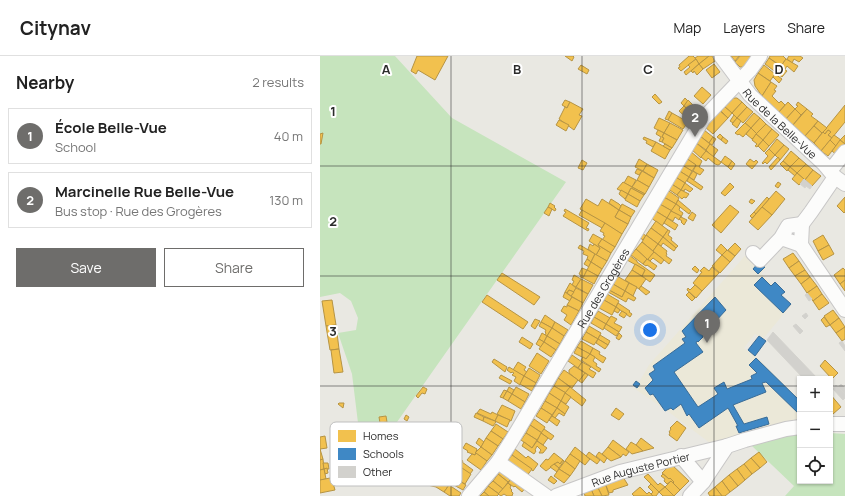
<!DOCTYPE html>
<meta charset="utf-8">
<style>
:root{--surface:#fff;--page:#f6f6f6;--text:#222;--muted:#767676;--line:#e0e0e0;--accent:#6e6d6b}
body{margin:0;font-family:Manrope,sans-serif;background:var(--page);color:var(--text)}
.controls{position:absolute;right:12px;bottom:12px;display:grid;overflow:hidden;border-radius:0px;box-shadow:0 1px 3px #0004}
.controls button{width:36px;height:36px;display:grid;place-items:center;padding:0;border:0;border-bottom:1px solid var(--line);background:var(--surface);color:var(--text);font:20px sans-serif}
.you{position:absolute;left:330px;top:274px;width:14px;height:14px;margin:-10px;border:3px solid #fff;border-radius:50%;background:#1a73e8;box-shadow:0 0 0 6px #1a73e833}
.badge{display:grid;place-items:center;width:26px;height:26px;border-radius:50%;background:var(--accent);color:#fff;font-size:13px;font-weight:700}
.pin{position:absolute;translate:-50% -33px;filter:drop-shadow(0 1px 2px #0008)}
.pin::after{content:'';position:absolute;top:21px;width:14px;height:12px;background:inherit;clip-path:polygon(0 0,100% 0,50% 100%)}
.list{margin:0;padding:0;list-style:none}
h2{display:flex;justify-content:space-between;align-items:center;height:52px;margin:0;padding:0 16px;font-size:17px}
h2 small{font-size:13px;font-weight:400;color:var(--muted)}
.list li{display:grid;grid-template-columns:26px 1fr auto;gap:12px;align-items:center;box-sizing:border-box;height:56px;margin:0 8px 8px;padding:0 8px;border:1px solid var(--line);border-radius:0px}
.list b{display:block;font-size:15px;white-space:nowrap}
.list p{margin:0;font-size:13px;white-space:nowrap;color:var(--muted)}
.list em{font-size:13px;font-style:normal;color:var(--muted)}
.actions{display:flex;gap:8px;padding:12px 16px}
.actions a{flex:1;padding:9px 0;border:1px solid var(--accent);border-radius:0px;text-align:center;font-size:14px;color:var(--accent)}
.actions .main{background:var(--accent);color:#fff}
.icon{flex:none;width:22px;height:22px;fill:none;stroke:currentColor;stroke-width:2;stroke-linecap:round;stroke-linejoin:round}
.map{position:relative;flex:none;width:525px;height:440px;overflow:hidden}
header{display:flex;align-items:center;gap:24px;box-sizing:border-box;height:56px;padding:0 20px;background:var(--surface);border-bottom:1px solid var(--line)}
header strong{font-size:19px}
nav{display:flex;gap:22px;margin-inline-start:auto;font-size:14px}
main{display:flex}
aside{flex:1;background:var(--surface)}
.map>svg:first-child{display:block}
.education{fill:#ebe8d8}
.green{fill:#c6e4bd}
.homes{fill:#f2c14e;stroke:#b69444}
.schools{fill:#3f88c5;stroke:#396c97}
.building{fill:#d2d1cd;stroke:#d4d3ce}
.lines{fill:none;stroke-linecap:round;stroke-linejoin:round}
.minor-casing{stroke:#c7c6c6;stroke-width:16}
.minor{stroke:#fcfcfb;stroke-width:14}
.grid{fill:none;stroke:#2b2b2b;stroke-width:1;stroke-opacity:0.55}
.labels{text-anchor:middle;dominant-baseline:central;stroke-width:4;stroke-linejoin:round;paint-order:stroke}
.street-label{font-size:11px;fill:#2b2b2b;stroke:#fff}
.key{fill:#fff;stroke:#bfbfbf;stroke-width:1}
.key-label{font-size:11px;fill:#2b2b2b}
.grid-label{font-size:13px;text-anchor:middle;font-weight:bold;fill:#2b2b2b;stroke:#fff;stroke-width:4;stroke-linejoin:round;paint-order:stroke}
</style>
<header>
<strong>Citynav</strong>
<nav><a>Map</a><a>Layers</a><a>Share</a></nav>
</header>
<main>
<aside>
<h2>Nearby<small>2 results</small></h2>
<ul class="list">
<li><span class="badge">1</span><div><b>École Belle-Vue</b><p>School</p></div><em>40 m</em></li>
<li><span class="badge">2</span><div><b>Marcinelle Rue Belle-Vue</b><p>Bus stop · Rue des Grogères</p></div><em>130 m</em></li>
</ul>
<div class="actions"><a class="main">Save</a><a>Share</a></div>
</aside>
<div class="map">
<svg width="525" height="440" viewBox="0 0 525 440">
<rect width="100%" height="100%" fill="#e9e8e2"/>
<path class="education" d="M430 194 447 212 441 217 471 249 443 283 435 278 424 292 438 302 480 344V366L390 387 346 354 315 333 329 309Z"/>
<g class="green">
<path d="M0 0H75L132 62 246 126 70 376 39 375 32 318 18 277 36 274 38 262 31 245 20 237 0 241Z"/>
<path d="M480 377V425H510V377L525 378V440H465L474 430 432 390 445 382Z"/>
</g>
<g class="homes">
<path d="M97 0H128L115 24 98 14 96 18 91 15Z"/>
<path d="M245 0H253L254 1 252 5Z"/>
<path d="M369 0H373L376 3 361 15 358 12 360 11 359 9Z"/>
<path d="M378 0H389L379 8 375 2Z"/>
<path d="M389 0H392L395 5 383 13 379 8Z"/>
<path d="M411 0H419L415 5Z"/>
<path d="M420 0H432L423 11H420L415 6Z"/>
<path d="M450 0H463L466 3 461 10 449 2Z"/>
<path d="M469 0H480L483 2 479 6 474 3 472 7 467 3Z"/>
<path d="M449 2 467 15 462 21 445 8Z"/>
<path d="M376 3 379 8 366 19 364 16 370 11 368 9Z"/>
<path d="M466 3 478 10 474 16 467 10 465 13 461 10Z"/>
<path d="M379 8 383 13 377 19 374 15 373 17 371 15Z"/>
<path d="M394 8 400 16 392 22 386 14Z"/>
<path d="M261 9 269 14 267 18 258 13Z"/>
<path d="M444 9 455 18 450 25 438 17Z"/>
<path d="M438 17 451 26 442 40 435 30 434 24Z"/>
<path d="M455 18 462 23 459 27 453 21Z"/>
<path d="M451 26 457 30 454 34 456 35 452 40 459 47 461 45 465 49 459 56 442 40Z"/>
<path d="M382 31 391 39 383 48 374 40Z"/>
<path d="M335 38 342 46 339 48 332 41Z"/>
<path d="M365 42 368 45 364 50 361 47Z"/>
<path d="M414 42H417L422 46 412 57 405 51Z"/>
<path d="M245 44 250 46 247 52 242 49Z"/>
<path d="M368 44 378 54 374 59 364 50Z"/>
<path d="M250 46 263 53 259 59 262 60 254 74 239 63 245 51 247 52Z"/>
<path d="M422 46 427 51 417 62 412 57Z"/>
<path d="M468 46 475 53 466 63 459 56Z"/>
<path d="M478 46 487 53 481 59 475 53 478 50 476 49Z"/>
<path d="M525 49V66L512 82 508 79 511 76 508 74 505 78 503 76Z"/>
<path d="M364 50 374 59 369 64 359 55Z"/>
<path d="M405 51 412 57 408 62 401 55Z"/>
<path d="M427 51 433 56 423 67 417 62Z"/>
<path d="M475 53 481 59 473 69 466 63Z"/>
<path d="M487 53 493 58 491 60 498 65 485 80 473 69Z"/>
<path d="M349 55 352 57 348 64 345 63Z"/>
<path d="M400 55 408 62 393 78 385 71Z"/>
<path d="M352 57 368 66 363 73 348 64Z"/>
<path d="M434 57 440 62 431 72 425 67Z"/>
<path d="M414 59 417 62 413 67 410 65Z"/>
<path d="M339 62 350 67 344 77 334 72Z"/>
<path d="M417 62 421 65 417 72 412 68Z"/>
<path d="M440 62 446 68 437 78 431 72Z"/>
<path d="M239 64 249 69 246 75 236 69Z"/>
<path d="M498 65 507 72 502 77 494 70Z"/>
<path d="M350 67 363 74 357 84 344 77Z"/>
<path d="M425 67 431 72 423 81 419 78 418 79 415 77Z"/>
<path d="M446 68 452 73 443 84 436 78Z"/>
<path d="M494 70 502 77 494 87 485 80Z"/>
<path d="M431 72 437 78 432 83 426 78Z"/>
<path d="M452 73 459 79 449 90 443 84Z"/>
<path d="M338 74 344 77 342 81 344 82 342 86 339 85 341 81 336 78Z"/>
<path d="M384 74 393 81 389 87 380 80Z"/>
<path d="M508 74 511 76 508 79 512 82 501 95 494 87 503 76 505 78Z"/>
<path d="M3 77 1 88H0V78Z"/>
<path d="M344 77 357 84 352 92 342 86 344 82 342 81Z"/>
<path d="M400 78 403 81 401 84 397 81Z"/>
<path d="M436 78 443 84 437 91 435 90 437 88 432 84Z"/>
<path d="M514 79 521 84 516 90 510 84Z"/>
<path d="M525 79V88L520 84Z"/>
<path d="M380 80 390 88 386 94 375 86Z"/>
<path d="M324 81 336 86 333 91 326 87 327 85 323 83Z"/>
<path d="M393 81 396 83 392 89 389 87Z"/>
<path d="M403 81 408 85 406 88 401 84Z"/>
<path d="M457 83 464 89 455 99 449 93Z"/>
<path d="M443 84 449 90 444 96 438 90Z"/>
<path d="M510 84 516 90 508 100 501 95Z"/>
<path d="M520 84 525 88V90L517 99 512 95Z"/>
<path d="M336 86 350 94 345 103 331 95Z"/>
<path d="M375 86 386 95 381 102 371 93Z"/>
<path d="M345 88 352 92 350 94 343 90Z"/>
<path d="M390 88 398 94 393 101 386 94Z"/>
<path d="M464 89 469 93 460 104 455 99Z"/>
<path d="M449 93 455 99 447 108 445 106 443 108 442 107 448 100 445 97Z"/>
<path d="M370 95 382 105 379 111 384 114 380 119 373 115 376 109 365 102Z"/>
<path d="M386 95 401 106 400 108 398 109 395 108 388 102 386 105 381 101Z"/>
<path d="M471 95 479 102 470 111 463 105Z"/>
<path d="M405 100 412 105 408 111 401 106Z"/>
<path d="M458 101 460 104 451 114 449 111Z"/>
<path d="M366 102 376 109 372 115 362 109Z"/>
<path d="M479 102 486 108 477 117 470 111Z"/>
<path d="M319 103 327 108 323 115 315 111Z"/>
<path d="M430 103 434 106 436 104 438 106 432 113 426 108Z"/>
<path d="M262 104 267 107 263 114 258 112Z"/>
<path d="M412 105 415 108 411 114 408 111Z"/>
<path d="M463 105 470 111 467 115 460 108Z"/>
<path d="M327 108 338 114 334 122 323 115Z"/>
<path d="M486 108 493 114 485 124 477 117Z"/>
<path d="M362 109 372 115 369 121 358 114Z"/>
<path d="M470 111 477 117 475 120 468 114Z"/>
<path d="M317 113 322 115 319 119 315 117Z"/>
<path d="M358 114 369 121 365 127 354 120Z"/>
<path d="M493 114 501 120 492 130 485 124Z"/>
<path d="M322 115 334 122 329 131 317 124Z"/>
<path d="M373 115 377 118 374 124 369 121Z"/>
<path d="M477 117 484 123 479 129 472 123Z"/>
<path d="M308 120 316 124 312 131 304 127Z"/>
<path d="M354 120 365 127 361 134 350 127Z"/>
<path d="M369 121 383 131 381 134 367 125Z"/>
<path d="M317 124 329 131 325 138 312 131Z"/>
<path d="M303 126 312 131 325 138 324 139 311 132 308 138 297 133Z"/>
<path d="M458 126 461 128 458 132 455 130Z"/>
<path d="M350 127 361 134 357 139 347 132Z"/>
<path d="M365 127 373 133 370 136 365 133 364 135 361 134Z"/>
<path d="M410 127 414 131 405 140 401 137Z"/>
<path d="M311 132 324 139 320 145 308 138Z"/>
<path d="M346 133 359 142 356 148 342 140Z"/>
<path d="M301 134 308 138 305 143 299 138Z"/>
<path d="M361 134 369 138 366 142 364 141 362 143 357 139Z"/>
<path d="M456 135 465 143 452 159 442 151Z"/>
<path d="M308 138 320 145 317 151 305 144Z"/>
<path d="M342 140 356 148 352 155 338 147Z"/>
<path d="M447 141 449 143 436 158 434 156Z"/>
<path d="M525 141V156L524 157 517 150Z"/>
<path d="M266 143 278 150 282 143 299 154 295 161 308 168 302 178 260 153Z"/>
<path d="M291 143 299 148 301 150 299 154 289 147Z"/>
<path d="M431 143 435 145 432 148 429 146Z"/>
<path d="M358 144 371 155 369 158 356 148Z"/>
<path d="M230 147 235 150 234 151 236 153 235 155 228 151Z"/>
<path d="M338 147 352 155 347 162 334 154Z"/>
<path d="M302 148 315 155 311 161 299 154Z"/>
<path d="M356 148 360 151 359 154 363 157 361 161 351 155Z"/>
<path d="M410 149 419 156 401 177 392 169Z"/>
<path d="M228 151 232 153 229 160 224 157Z"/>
<path d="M442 151 452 159 438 174 429 166Z"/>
<path d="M245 153 269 167 266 172 269 173 268 175 243 160 246 156 244 155Z"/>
<path d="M262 154 285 167 282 172 259 159Z"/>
<path d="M299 154 311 161 308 168 295 161Z"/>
<path d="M334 154 347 162 342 170 330 161Z"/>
<path d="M351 155 361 160 359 164 355 161 353 165 347 162Z"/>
<path d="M372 156 376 159 373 165 368 162Z"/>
<path d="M434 156 436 158 432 162 430 160Z"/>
<path d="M361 161 367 164 364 169 361 166 362 165 359 163Z"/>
<path d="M347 162 358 169 355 174 344 167Z"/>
<path d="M336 165 348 174 343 181 331 172Z"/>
<path d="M285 167 302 178 295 191 282 184 285 180 283 179 284 177 280 175Z"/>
<path d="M331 172 343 181 338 188 326 179Z"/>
<path d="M348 174 350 175 348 179 352 182 351 184 358 190 356 192 343 181Z"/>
<path d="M321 176 326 180 323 184 319 181Z"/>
<path d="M273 178 282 183 278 189 291 197 287 205 276 199 280 192 269 185Z"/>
<path d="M326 179 338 188 333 195 322 186Z"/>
<path d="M503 179 509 189 498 195 493 185Z"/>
<path d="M343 181 356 192 354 195 343 187 341 190 338 188Z"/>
<path d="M282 183 295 191 291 197 278 189Z"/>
<path d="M322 186 334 196 328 204 316 193Z"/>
<path d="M415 187 421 193 415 200 408 194Z"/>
<path d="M270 188 273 190 274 188 280 192 276 199 268 193Z"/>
<path d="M338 188 347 195 346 197 347 198 346 200 352 204 349 208 334 196 333 195Z"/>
<path d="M401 188 407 194 402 199 396 194Z"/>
<path d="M260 189 275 198 271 206 267 203 268 200 263 198 264 195 258 192Z"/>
<path d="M509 189 514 198 503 204 498 195Z"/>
<path d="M316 193 327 203 323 208 311 199Z"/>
<path d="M407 194 415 200 410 206 402 199Z"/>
<path d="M334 196 344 204 341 208 333 202 330 205 328 203Z"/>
<path d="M473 197 479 205 469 212 463 203Z"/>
<path d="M275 198 287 205 282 213 271 206Z"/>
<path d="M309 199 317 205V206L335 219 330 226 322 220 325 214 307 204Z"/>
<path d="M402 199 410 206 400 217 392 210Z"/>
<path d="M267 203 271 206 269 211 264 208Z"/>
<path d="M327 203 337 210 334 214 327 209 326 210 323 208Z"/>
<path d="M479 205 485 214 475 220 469 212Z"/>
<path d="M271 206 282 213 278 220 267 214Z"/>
<path d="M315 208 325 214 322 220 312 214Z"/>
<path d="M375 210 379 214 377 217 372 213Z"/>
<path d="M384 211 389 215 392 211 399 217 382 235 373 227 382 216 380 215Z"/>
<path d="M262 212 267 214 263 222 260 221 261 219 259 218Z"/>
<path d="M523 212 525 214V224L520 228 514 219Z"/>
<path d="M267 214 278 220 274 228 263 222Z"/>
<path d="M312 214 326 223 319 233 305 224Z"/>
<path d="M485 214 490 221 481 228 475 220Z"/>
<path d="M182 217 220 241 214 249 177 224Z"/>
<path d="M254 219 261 223 256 231 252 229 254 225 252 224Z"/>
<path d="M297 220 309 227 305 235 293 228Z"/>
<path d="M490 221 497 230 487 237 481 228Z"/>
<path d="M261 223 273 229 268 238 256 231Z"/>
<path d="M525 224V235L520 228Z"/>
<path d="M250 227 256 232 254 236 249 234 247 237 245 236Z"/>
<path d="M309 227 317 231 313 240 305 235Z"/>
<path d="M293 228 305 235 302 241 289 234Z"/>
<path d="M375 229 382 235 376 242 367 234 368 232 370 234Z"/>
<path d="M321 230 330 236 326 239 319 233Z"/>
<path d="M497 230 502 238 493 245 487 237Z"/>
<path d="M256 232 268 238 263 247 251 240Z"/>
<path d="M249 234 254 236 251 240 247 237Z"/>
<path d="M289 234 302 241 305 235 316 242 314 245 308 242 306 246 288 236Z"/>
<path d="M245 236 252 241 250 245 243 241Z"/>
<path d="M369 236 375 242 372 245 366 239Z"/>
<path d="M287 238 299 245 296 251 284 244Z"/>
<path d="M502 238 509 247 499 254 493 245Z"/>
<path d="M167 239 208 266 203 273 162 246Z"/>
<path d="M252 241 263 247 259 255 247 249Z"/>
<path d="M12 244 16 269 6 270 2 245Z"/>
<path d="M284 244 296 251 292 259 279 252Z"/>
<path d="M298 247 310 255 309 256 312 258 310 261 296 251Z"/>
<path d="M247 249 259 255 251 269 244 264 247 259 241 255 244 250 247 251Z"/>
<path d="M296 251 300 254 298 257 294 255Z"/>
<path d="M513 254 519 262 510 269 504 260Z"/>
<path d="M278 255 290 262 286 268 274 261Z"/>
<path d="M302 255 307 258 304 262 299 259Z"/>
<path d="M225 259 235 266 232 272 221 266Z"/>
<path d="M291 260 297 263 294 267 302 271 299 276 286 268Z"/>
<path d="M274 261 286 268 283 274 271 267Z"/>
<path d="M504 261 510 269 506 271 501 264Z"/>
<path d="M519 262 525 271 516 277 510 269Z"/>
<path d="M215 263 220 265 215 273 211 270Z"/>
<path d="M221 266 232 272 227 280 225 279 226 277 225 276 226 274 219 270Z"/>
<path d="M235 266 248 274 244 280 232 272Z"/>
<path d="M286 268 299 276 296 280 284 272Z"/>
<path d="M16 269 19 293 10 294 6 270Z"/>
<path d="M269 270 281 277 278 283 266 276Z"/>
<path d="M525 271V283L522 285 516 277Z"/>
<path d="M232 272 244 280 240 288 227 280Z"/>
<path d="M266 276 278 283 274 289 262 283Z"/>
<path d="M222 277 227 280 224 286 219 283Z"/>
<path d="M299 277 302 280 299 284 296 282Z"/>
<path d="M280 279 290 285 288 289 278 283Z"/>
<path d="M227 280 240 288 236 294 224 286Z"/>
<path d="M202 281 213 288 210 293 199 286Z"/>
<path d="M219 283 224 286 221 291 216 288Z"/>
<path d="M278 283 288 289 285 293 276 287Z"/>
<path d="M261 285 273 292 270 298 257 291Z"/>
<path d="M224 286 236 294 231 301 219 293Z"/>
<path d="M257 291 270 298 266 303 254 297Z"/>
<path d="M273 292 280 296 279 298 286 302 283 307 270 298Z"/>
<path d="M19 293 23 316 14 317 11 294Z"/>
<path d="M217 297 229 305 221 318 209 310Z"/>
<path d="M270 298 275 301 273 305 277 308 276 310 281 313 279 316 261 304 263 301 266 303Z"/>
<path d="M252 299 262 306 258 312 248 305Z"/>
<path d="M174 303 187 311 185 316 172 306Z"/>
<path d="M505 304 518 317 512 323 500 310Z"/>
<path d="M198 306 206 311 204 314 207 316 204 320 193 314Z"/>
<path d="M262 306 271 311 269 313 276 317 273 322 258 312Z"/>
<path d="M254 310 265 317 259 325 249 317V314Z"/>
<path d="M189 311 204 320 200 329 194 325 196 321 192 319 194 317 192 316 191 317 187 314Z"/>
<path d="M209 312 220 319 216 327 204 320Z"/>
<path d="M244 314 258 324 252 332 238 322Z"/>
<path d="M265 317 268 319 262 327 259 325Z"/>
<path d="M181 319 192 325 190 328 179 322Z"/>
<path d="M204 320 216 327 212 335 200 328Z"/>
<path d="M238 322 250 331 246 337 234 330Z"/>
<path d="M234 330 246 337 241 345 229 337Z"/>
<path d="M103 331 107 333 105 338 102 337 98 342 96 340Z"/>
<path d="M189 331 194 334 192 338 187 335Z"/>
<path d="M196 331 209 338 205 346 192 338Z"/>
<path d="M250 331 266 344 262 350 245 337Z"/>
<path d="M184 334 187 335 183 342 180 341Z"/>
<path d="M187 335 192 338 188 345 183 342Z"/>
<path d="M229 337 241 345 237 352 225 345Z"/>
<path d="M245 337 251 341 246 348 241 345Z"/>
<path d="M192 338 205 346 201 353 188 345Z"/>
<path d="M510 338 521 351 513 358 510 355Z"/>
<path d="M225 345 237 352 232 359 221 352Z"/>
<path d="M241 345 249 351 245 358 237 352Z"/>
<path d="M19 347H24L23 352 18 348Z"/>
<path d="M182 349 195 355 191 365 177 358Z"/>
<path d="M221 352 232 359 227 367 216 360Z"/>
<path d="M237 352 245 358 244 360 239 357 235 362 232 360Z"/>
<path d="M296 352 304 358 299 364 291 359Z"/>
<path d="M160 353 171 358 172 356 178 359 175 365 157 357Z"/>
<path d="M156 357 164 361 163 365 154 361Z"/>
<path d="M86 359 89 361 87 365 84 363Z"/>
<path d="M178 359 190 364 187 371 175 365Z"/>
<path d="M66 360 67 366 60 367 59 361Z"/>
<path d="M232 360 240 365 237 370 229 364Z"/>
<path d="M164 361 175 365 176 366 173 370 163 365Z"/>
<path d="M214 363 225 371 222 377 210 369Z"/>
<path d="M357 365 366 372 357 385 349 379 350 377 349 376 351 373 350 372Z"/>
<path d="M176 368 188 376 183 383 171 375Z"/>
<path d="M210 369 222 377 217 384 206 377Z"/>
<path d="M224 373 234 380 231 384 221 377Z"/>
<path d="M171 375 183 383 178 390 166 382Z"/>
<path d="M206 377 217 384 212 392 201 384Z"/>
<path d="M221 377 228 382 223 389 217 385Z"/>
<path d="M5 380 7 392 0 393V381Z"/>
<path d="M159 382 164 386 161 391 156 387Z"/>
<path d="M166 382 178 390 172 399 161 391Z"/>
<path d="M321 382 334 392 323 395 316 389Z"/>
<path d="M293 384 309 396 306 400 303 398 301 401 288 391Z"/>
<path d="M217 385 227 392 223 397H219L221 394 217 390 215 394 216 395 214 398 202 390 204 386 212 392Z"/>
<path d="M311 386 316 389 323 395 312 398 306 393Z"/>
<path d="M146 387 157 393 155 399 147 396 148 395 143 392Z"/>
<path d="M161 391 172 399 167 405 155 397Z"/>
<path d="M255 391 270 403 265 409 250 398Z"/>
<path d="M288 391 301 401 291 405 287 402 282 398Z"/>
<path d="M0 393 3 403 0 404Z"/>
<path d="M195 393 206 402 208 400 218 408 213 415 192 399Z"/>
<path d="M269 396 280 404 277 408 266 400Z"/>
<path d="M279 396 287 402 284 407 276 400Z"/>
<path d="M439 396 447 406 440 412 431 402Z"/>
<path d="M156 397 167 405 161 414 147 404 152 398 155 399Z"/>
<path d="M234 397 243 404 240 408 238 406 226 415 220 410 226 403 228 404Z"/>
<path d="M250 398 260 405 255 413 245 405Z"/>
<path d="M192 399 212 413 206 421 186 407Z"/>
<path d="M431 402 440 412 432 418 424 408Z"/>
<path d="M3 403 4 413 0 414V404Z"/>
<path d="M140 403 143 405 139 411 136 409Z"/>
<path d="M243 404 244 405 239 412 234 408 238 406 240 408Z"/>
<path d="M245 405 255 413 250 420 239 413Z"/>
<path d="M142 406 153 414 150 418 139 411Z"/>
<path d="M3 407H8L9 413H4Z"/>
<path d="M234 408 239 412 237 416 230 411Z"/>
<path d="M351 408 369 425 360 434 353 427 354 426 350 422 349 423 342 417Z"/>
<path d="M424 408 432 418 425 424 417 413Z"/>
<path d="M139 410 151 418 145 428 132 421Z"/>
<path d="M7 412 8 417 5 418 4 413Z"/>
<path d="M182 412 193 421 188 426 178 418Z"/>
<path d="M4 413 6 423 0 424V414Z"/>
<path d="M239 413 250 420 244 427 234 420Z"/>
<path d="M417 413 425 424 418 430 409 419Z"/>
<path d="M178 418 188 426 183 433 173 425Z"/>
<path d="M328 418 338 429 340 427 345 431 339 436 324 421Z"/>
<path d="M343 418 349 423 350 422 354 426 353 427 351 425 347 428 344 425 345 423 341 420Z"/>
<path d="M409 419 418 430 410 436 402 425Z"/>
<path d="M102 420 129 429 124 436 116 431 99 427Z"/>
<path d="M231 420 237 425 234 428 228 424Z"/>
<path d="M133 421 146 429 143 434 130 427Z"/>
<path d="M193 421 206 431 202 436 195 430 194 431 188 427Z"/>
<path d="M303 421 308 429 293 434V436L289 437 285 427Z"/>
<path d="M10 422 11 427H13L15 434 0 437V424Z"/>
<path d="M173 425 183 433 179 438 168 430Z"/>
<path d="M351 425 360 434 354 440 345 431Z"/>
<path d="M402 425 410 436 405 440H402L395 431Z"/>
<path d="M188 427 191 430 190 432 192 434 191 435 193 437 192 440H187L184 438 181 440 178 438Z"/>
<path d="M285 427 289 439 282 440 277 430Z"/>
<path d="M331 428 339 436 336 440H333L331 438 333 436 328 431Z"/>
<path d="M129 429 141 437 139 440H130L124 436Z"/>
<path d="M168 430 179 438 177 440H169L164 436Z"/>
<path d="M277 430 282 440H274L271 433Z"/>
<path d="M320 431 327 438 329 436 333 440H314L312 438Z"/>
<path d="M345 431 354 440H343L339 436Z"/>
<path d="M395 431 402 440H390L388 437Z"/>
<path d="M271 433 274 440H265L264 436Z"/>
<path d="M164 436 169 440H160Z"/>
</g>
<g class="schools">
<path d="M439 206 445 211 438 218 433 213Z"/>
<path d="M442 221 451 230 455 226 465 236 461 239 471 248 463 257 434 229Z"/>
<path d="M395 241 406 254 383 279V281L378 286 377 285 376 287 383 296 354 316 378 351 398 338 394 332 404 326 407 333 432 323 431 320 437 317 429 309 436 302 480 345V359L446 326 442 327 446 336 413 349 424 368 447 361 449 368 419 377 416 370H418L408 352 379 372 369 358 367 360 361 348 353 354 351 352 345 355 333 338 330 339 325 332 333 324 329 318 335 314 333 310 365 287 362 283 366 281 362 275Z"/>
<path d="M439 280 446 285 435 300 428 294Z"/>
<path d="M316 325 320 328 317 332 313 329Z"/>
</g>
<g class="building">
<path d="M484 123 492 130 490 133 486 130 485 132 480 128Z"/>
<path d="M487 237 492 243 489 245 485 239Z"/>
<path d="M486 257 488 260 485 263 482 260Z"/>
<path d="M476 268 483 275 480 278 473 270Z"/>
<path d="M453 276 498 323H484L447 284Z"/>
<path d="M522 285 525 290V295L519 287Z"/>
<path d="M521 328 525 332V338L518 331Z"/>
<path d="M516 329 525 338V342L523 344 513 333Z"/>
</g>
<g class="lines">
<g class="minor-casing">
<g id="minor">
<path id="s1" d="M401 0 430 39 504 108 515 121 525 128"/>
<path d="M510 115 525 96"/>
<path d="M482 168 491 156 515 121"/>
<path d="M481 189 525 254"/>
<path d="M433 197 440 204 461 182 468 170 482 168 481 189 461 182"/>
<path d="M510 368H525"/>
<path d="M361 400 383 426"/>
<path d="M178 406 226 440"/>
<path id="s2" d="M149 440 178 406 192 384 383 63 430 14 440 0"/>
<path id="s3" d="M236 440 300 416 407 390"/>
<path d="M370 440 383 426 407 390 425 384 466 373 480 371"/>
</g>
</g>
<use href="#minor" class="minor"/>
</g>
<path class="grid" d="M131 0V440M262 0V440M394 0V440M0 110H525M0 220H525M0 330H480M510 330H525"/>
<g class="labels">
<g class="street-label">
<text stroke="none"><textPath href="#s1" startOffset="90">Rue de la Belle-Vue</textPath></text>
<text stroke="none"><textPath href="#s2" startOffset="248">Rue des Grogères</textPath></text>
<text stroke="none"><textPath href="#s3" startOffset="89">Rue Auguste Portier</textPath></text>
</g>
</g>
<rect x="10" y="366" width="132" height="64" rx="6" class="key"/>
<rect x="18" y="374" width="18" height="12" fill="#f2c14e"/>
<rect x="18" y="392" width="18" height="12" fill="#3f88c5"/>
<rect x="18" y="410" width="18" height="12" fill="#d2d1cd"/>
<g class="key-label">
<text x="43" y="384">Homes</text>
<text x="43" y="402">Schools</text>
<text x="43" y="420">Other</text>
</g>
<g class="grid-label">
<text x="66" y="18">A</text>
<text x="197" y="18">B</text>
<text x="328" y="18">C</text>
<text x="459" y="18">D</text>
<text x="13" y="60">1</text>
<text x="13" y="170">2</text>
<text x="13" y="280">3</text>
</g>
</svg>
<div class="controls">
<button>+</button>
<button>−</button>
<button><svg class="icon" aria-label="locate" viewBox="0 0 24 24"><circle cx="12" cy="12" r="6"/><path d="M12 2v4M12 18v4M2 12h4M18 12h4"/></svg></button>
</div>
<div class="you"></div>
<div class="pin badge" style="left:387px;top:287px">1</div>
<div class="pin badge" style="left:375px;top:81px">2</div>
</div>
</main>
